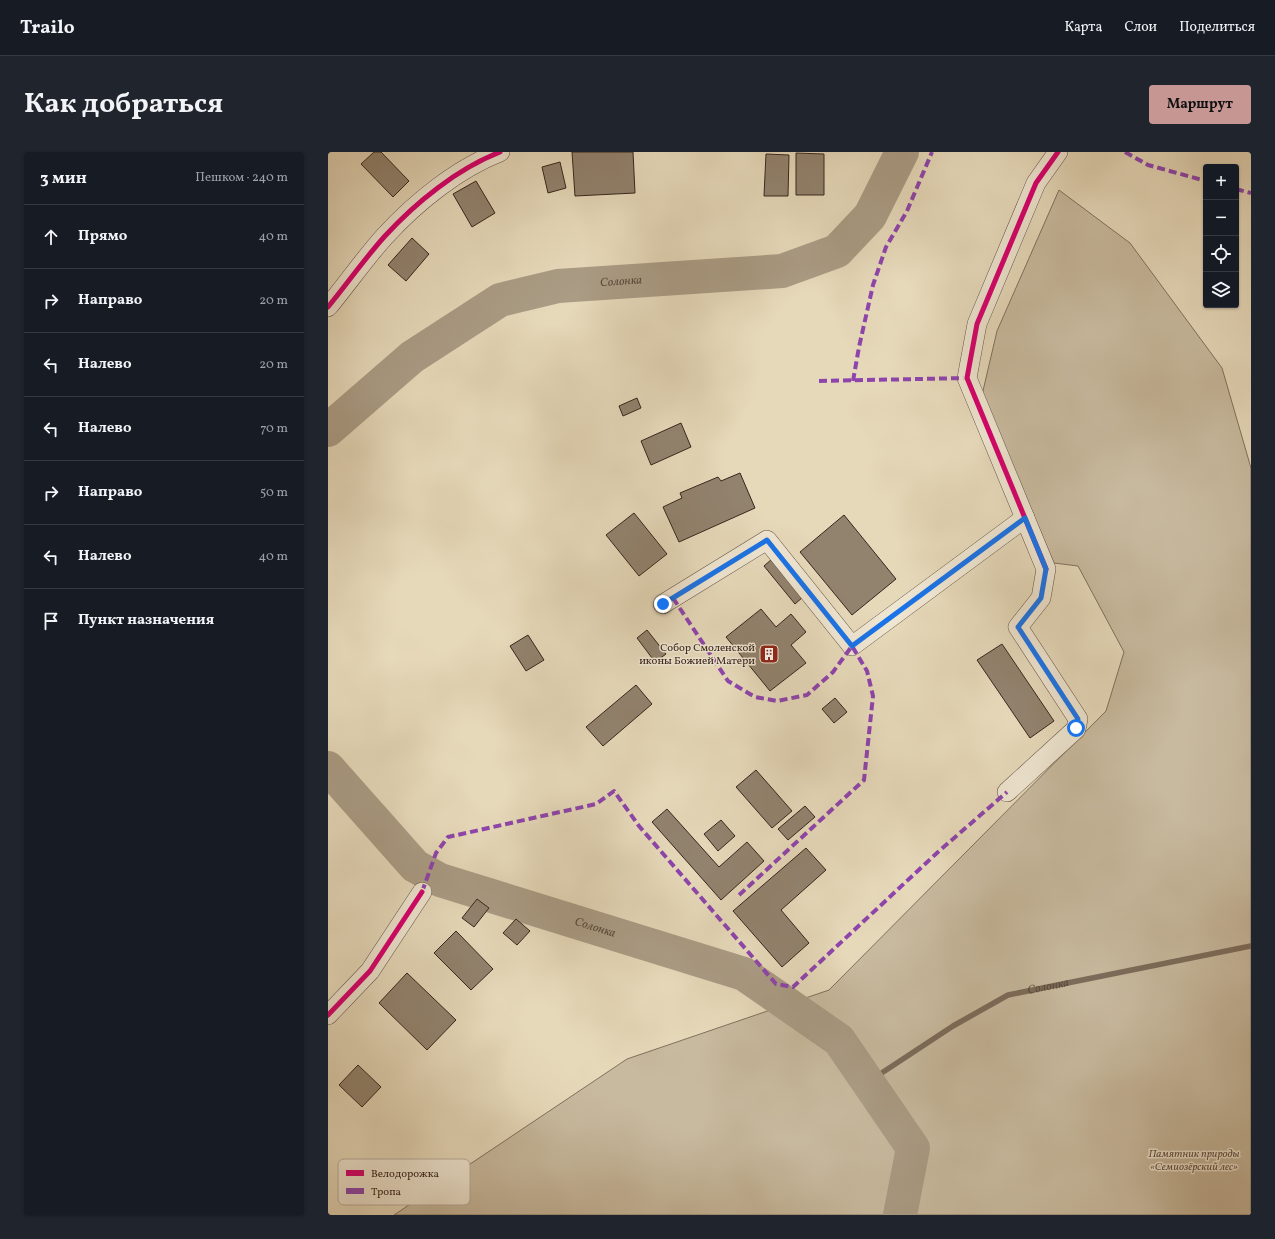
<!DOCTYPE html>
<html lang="ru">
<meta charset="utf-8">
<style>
:root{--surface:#171b24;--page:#20242c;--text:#f1f3f6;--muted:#9ea1a6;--line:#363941;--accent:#c59692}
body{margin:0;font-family:Vollkorn,serif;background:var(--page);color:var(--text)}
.controls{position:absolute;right:12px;top:12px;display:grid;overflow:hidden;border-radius:4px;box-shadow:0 1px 3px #0004}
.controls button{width:36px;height:36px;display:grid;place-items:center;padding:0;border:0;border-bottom:1px solid var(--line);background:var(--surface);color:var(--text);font:20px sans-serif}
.stop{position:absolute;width:12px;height:12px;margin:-9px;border:3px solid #1a73e8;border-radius:50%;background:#fff}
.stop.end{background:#1a73e8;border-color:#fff;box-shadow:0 1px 4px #0008}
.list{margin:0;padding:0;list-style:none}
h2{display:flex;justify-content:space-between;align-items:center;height:52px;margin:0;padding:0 16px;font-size:17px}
h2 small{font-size:13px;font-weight:400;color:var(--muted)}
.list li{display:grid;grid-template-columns:26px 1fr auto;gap:12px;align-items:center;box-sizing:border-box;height:64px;padding:0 16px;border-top:1px solid var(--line)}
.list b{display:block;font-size:15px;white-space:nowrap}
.list em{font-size:13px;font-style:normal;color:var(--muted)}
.icon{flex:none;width:22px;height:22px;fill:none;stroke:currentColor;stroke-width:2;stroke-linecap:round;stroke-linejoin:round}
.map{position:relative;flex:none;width:923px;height:1063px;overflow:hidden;border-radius:4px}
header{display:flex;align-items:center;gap:24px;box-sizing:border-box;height:56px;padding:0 20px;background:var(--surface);border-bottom:1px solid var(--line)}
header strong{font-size:19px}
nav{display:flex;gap:22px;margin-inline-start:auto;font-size:14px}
.intro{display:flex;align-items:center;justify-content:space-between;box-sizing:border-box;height:96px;padding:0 24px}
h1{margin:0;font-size:28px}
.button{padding:10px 18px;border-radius:4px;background:var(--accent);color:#111;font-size:14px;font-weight:700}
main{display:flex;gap:24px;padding:0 24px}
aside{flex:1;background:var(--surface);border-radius:4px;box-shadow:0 1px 3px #0004}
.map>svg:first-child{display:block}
.green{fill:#c8ba9f;stroke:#80705e}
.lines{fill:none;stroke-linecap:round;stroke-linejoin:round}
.stream{stroke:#7c6c5b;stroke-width:5.5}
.river{stroke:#aa9c85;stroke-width:34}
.building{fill:#92836f;stroke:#37251d}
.minor-casing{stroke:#635244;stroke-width:20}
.minor{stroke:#efe6d2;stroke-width:19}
.quiet{stroke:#8e44ad;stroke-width:4;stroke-dasharray:8 4;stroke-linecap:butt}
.cycleway-casing{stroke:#efe6d2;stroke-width:8}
.cycleway{stroke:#d6006c;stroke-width:5}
.route{stroke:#1a73e8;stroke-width:5}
.labels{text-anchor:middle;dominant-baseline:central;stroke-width:3;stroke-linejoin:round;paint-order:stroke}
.poi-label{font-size:11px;fill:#37251d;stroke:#efe6d2;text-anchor:end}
.park-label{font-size:11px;font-style:italic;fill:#5b4a3e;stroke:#efe6d2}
.water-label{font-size:12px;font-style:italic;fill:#5a493c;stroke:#efe6d2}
.key{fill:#efe6d2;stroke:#b8ac9c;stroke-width:1}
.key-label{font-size:11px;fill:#37251d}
</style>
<header>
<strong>Trailo</strong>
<nav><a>Карта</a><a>Слои</a><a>Поделиться</a></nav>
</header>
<div class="intro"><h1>Как добраться</h1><a class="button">Маршрут</a></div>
<main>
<aside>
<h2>3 мин<small>Пешком · 240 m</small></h2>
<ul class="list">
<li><svg class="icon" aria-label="ahead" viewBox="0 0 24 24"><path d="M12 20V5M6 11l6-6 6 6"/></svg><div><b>Прямо</b></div><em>40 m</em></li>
<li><svg class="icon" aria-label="right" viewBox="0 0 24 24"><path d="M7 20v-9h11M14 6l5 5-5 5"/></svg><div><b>Направо</b></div><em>20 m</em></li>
<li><svg class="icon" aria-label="left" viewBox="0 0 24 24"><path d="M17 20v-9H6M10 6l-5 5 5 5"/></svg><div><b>Налево</b></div><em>20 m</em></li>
<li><svg class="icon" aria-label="left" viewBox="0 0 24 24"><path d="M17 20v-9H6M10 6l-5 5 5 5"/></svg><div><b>Налево</b></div><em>70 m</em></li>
<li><svg class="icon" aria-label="right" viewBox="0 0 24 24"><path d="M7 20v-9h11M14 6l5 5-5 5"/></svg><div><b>Направо</b></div><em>50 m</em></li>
<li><svg class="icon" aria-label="left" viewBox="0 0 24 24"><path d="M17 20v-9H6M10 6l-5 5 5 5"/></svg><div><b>Налево</b></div><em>40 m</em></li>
<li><svg class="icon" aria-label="arrive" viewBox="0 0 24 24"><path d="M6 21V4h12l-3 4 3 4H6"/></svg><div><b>Пункт назначения</b></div></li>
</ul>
</aside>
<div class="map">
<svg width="923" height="1063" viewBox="0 0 923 1063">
<rect width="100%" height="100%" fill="#e6d9ba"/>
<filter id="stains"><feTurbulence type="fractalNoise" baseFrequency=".005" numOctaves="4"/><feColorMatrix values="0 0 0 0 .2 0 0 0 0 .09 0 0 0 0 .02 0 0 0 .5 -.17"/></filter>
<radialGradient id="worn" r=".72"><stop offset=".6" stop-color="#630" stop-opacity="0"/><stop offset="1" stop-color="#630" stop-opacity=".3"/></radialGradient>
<path class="green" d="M731 38 802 91 894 216 923 316V1063H66L299 907 501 838 778 559 796 500 750 414 726 411 654 243 669 179Z"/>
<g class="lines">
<path class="stream" id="s1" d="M540 930 625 874 680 843 923 794"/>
<g class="river">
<path id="s2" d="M0 278 84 205 172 148 230 134 454 119 509 99 542 64 574 0"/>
<path id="s3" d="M0 616 87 714 112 728 416 822 511 888 585 996 572 1063"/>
</g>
</g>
<g class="building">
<path d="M46 0H53L81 29 65 45 33 12Z"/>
<path d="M244 0H305L307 41 247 44Z"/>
<path d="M468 1 496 2V43H468Z"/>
<path d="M438 2 461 3 460 44H436Z"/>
<path d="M232 10 238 36 220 41 214 15Z"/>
<path d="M148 29 167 61 144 75 125 42Z"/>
<path d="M84 86 101 102 78 129 60 113Z"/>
<path d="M309 246 313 256 295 264 291 254Z"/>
<path d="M353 271 363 295 323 313 313 289Z"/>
<path d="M412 321 427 356 351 390 335 355 354 346 352 341 390 325 393 329Z"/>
<path d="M306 361 339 402 311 424 278 383Z"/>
<path d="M516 363 568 427 524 463 472 400Z"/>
<path d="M444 407 475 445 467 452 436 414Z"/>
<path d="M433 457 448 475 463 462 478 480 463 493 478 511 442 539 398 485Z"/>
<path d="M319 478 338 502 327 510 309 486Z"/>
<path d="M200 483 216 508 198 519 182 494Z"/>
<path d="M674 492 726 569 702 586 649 508Z"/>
<path d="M308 533 324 552 275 594 258 575Z"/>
<path d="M507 546 519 560 506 571 494 557Z"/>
<path d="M428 618 464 659 444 676 408 635Z"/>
<path d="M477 654 487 665 460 688 450 677Z"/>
<path d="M339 657 391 715 419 690 436 709 393 748 324 670Z"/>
<path d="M393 668 407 684 390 699 376 682Z"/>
<path d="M478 696 498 718 453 758 481 791 454 815 405 759Z"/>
<path d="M149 747 161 756 146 775 134 766Z"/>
<path d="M188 767 202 779 189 793 175 781Z"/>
<path d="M128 779 165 817 143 838 106 801Z"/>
<path d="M79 821 128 868 99 898 51 851Z"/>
<path d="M30 913 53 935 34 955 11 933Z"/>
</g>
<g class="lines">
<g class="minor-casing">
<g id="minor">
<path d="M0 155C19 132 37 106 57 84 88 50 129 17 172 0"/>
<path d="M335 452 439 388 524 494 697 366"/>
<path d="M679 640 748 577 750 567 690 475 713 446 718 417 639 226 649 172 708 31 730 0"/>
<path d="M0 863 42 819 94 740"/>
</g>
</g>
<use href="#minor" class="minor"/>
<g class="quiet">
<path d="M797 0 820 13 878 29"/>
<path d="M908 37 923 41"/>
<path d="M491 229 639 226"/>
<path d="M525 229 531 195 545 133 558 95 579 59 604 0"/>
<path d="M345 446 400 529 427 545 449 549 479 543 505 520 524 494 539 519 545 544 536 628 409 745"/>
<path d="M94 740 108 701 120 685 268 652 286 639 311 674 448 832 465 835 610 700 679 640"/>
</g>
<g class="cycleway-casing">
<g id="cycleway">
<path d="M0 155C19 132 37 106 57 84 88 50 129 17 172 0"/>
<path d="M718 417 639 226 649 172 708 31 730 0"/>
<path d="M0 863 42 819 94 740"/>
</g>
</g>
<use href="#cycleway" class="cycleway"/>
</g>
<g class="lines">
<path class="route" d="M335 452 439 388 524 494 697 366 718 417 713 446 690 475 750 567 748 576"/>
</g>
<defs>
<g id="building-square" transform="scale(1)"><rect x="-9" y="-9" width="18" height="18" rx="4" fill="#8f2418" stroke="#efe6d2"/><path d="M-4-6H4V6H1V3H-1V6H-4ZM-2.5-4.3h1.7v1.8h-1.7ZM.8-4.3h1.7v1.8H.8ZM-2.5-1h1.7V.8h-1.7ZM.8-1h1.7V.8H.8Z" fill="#fff"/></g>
</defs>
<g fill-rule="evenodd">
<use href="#building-square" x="441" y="502"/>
</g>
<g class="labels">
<g class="poi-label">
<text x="427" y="496">Собор Смоленской<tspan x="427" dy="13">иконы Божией Матери</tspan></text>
</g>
<g class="park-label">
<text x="866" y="1002">Памятник природы<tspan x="866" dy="13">«Семиозёрский лес»</tspan></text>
</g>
<g class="water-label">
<text stroke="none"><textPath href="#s2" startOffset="339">Солонка</textPath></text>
<text stroke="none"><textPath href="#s3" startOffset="322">Солонка</textPath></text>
<text stroke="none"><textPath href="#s1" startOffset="206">Солонка</textPath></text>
</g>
</g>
<rect x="10" y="1007" width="132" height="46" rx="6" class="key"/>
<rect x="18" y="1018" width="18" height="6" fill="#d6006c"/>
<rect x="18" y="1036" width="18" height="6" fill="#8e44ad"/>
<g class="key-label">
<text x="43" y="1025">Велодорожка</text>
<text x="43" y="1043">Тропа</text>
</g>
<rect width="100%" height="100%" filter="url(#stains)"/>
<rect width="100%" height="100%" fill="url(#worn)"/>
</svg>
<div class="controls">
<button>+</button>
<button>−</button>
<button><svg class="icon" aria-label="locate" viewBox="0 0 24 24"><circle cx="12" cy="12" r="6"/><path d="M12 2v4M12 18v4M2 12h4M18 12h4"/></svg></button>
<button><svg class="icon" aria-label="layers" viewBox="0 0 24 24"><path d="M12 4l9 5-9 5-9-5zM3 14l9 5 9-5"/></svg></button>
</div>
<div class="stop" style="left:748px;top:576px"></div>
<div class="stop end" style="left:335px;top:452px"></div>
</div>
</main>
